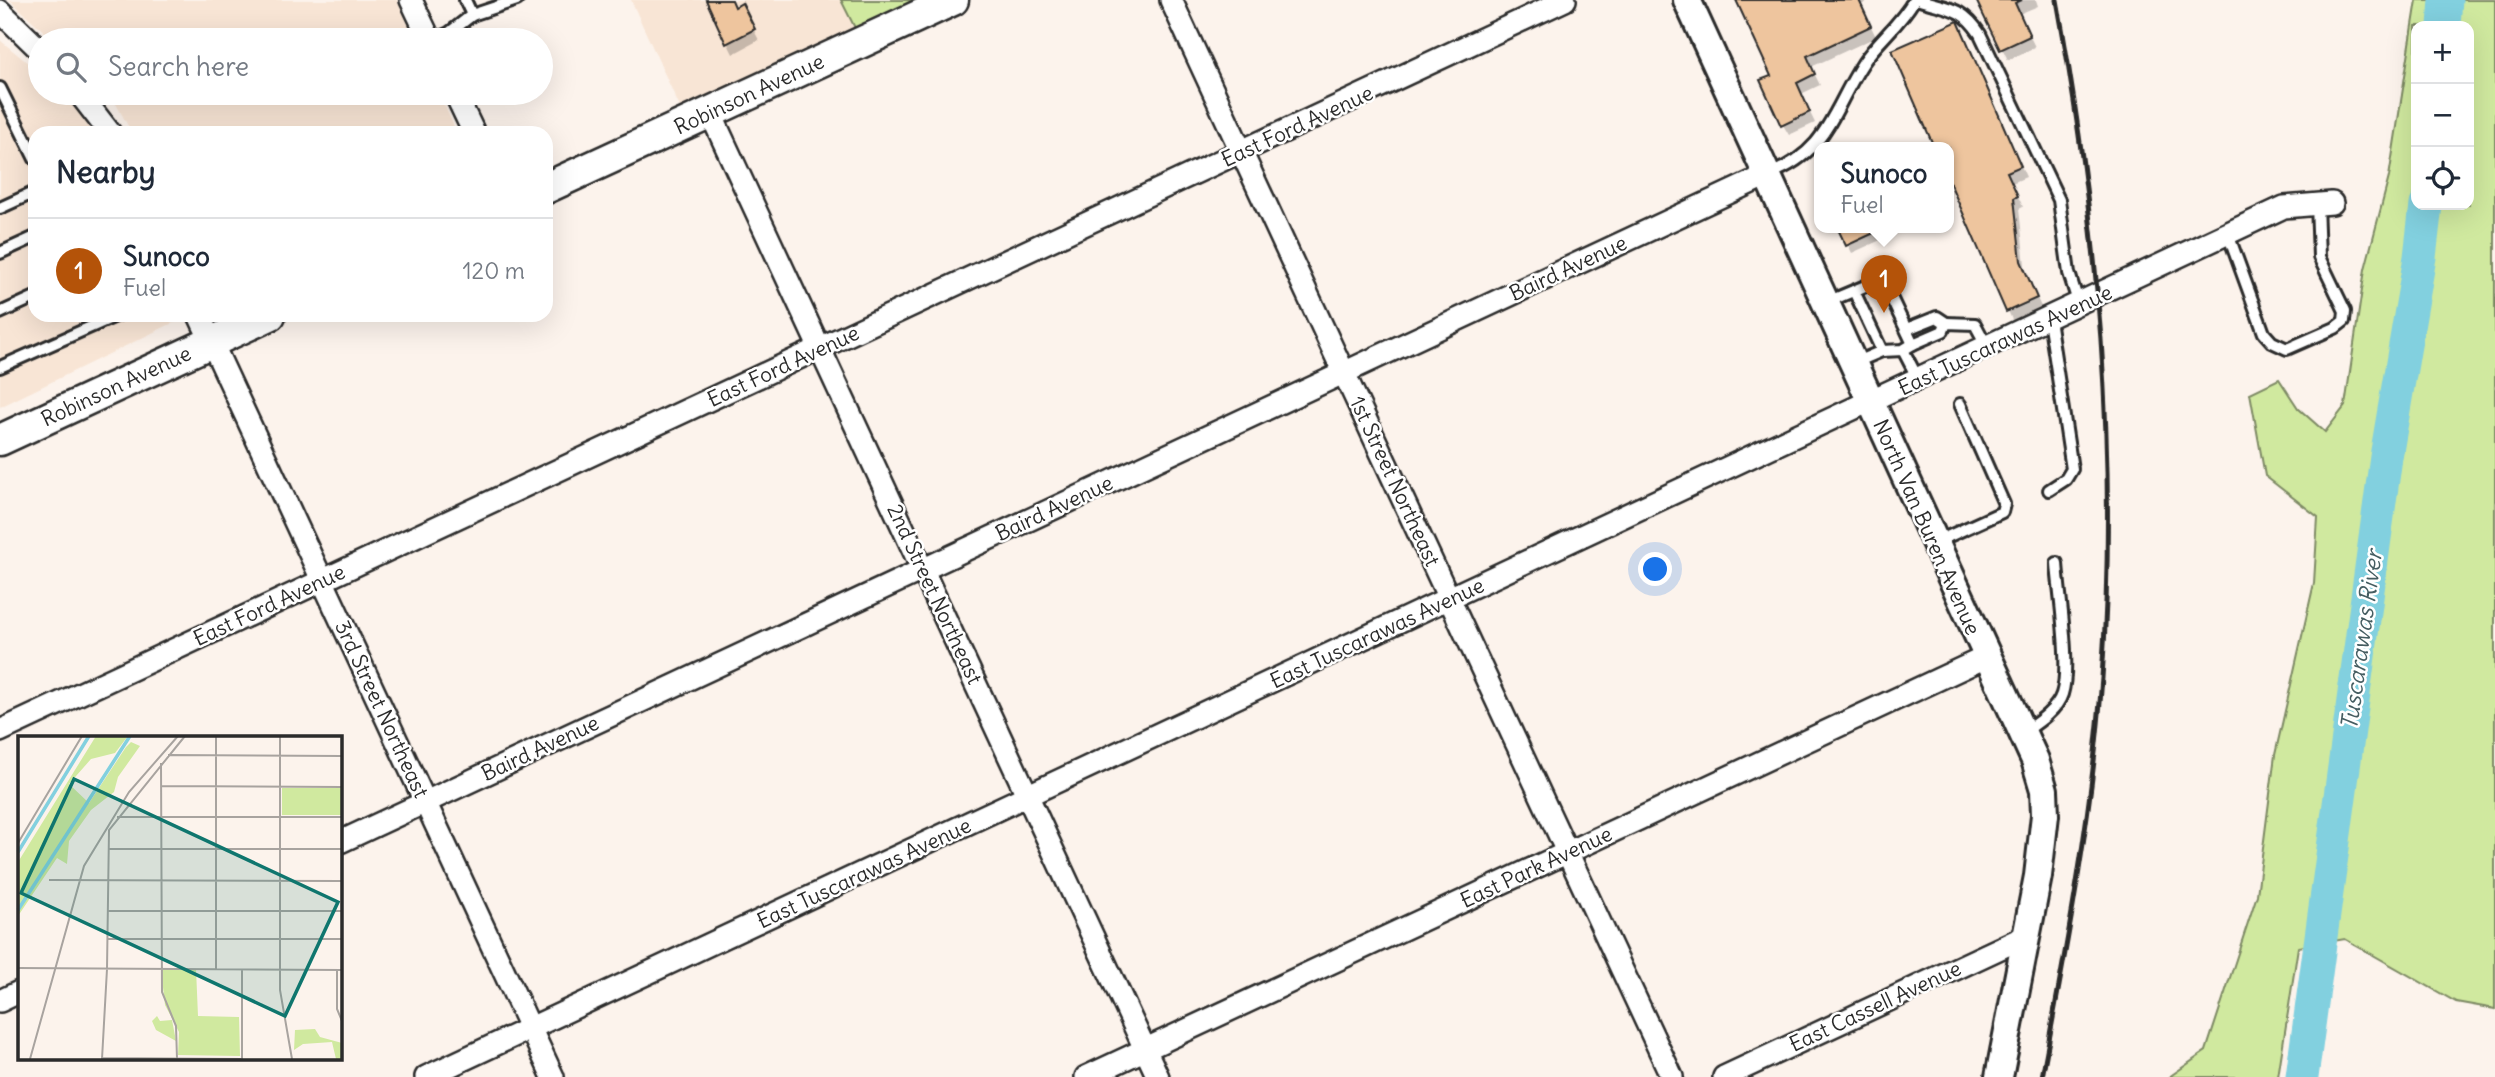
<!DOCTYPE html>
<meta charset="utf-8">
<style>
:root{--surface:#fff;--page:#f6f6f7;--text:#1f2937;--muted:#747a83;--line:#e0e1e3;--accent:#b45309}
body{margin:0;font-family:Delius,sans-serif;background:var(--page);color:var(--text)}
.controls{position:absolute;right:21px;top:21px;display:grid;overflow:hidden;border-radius:14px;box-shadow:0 7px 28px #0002}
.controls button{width:63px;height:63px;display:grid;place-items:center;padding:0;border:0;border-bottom:2px solid var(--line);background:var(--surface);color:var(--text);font:35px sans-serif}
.you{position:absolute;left:1656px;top:570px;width:24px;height:24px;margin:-18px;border:5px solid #fff;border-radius:50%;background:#1a73e8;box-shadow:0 0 0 10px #1a73e833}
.badge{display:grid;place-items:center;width:46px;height:46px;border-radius:50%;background:var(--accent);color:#fff;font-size:23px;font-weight:700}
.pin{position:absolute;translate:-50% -58px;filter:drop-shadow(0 2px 4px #0008)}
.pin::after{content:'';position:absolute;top:37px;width:24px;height:21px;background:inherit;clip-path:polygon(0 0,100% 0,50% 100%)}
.popup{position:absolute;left:1814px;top:142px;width:140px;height:91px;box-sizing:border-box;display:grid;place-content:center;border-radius:14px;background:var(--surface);filter:drop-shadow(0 2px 5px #0005);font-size:23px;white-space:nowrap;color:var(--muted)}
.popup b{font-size:26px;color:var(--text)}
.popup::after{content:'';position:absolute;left:50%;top:100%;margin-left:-14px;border:14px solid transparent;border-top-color:var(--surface)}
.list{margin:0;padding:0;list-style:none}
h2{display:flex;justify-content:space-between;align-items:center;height:91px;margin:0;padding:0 28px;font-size:30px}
h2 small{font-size:23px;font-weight:400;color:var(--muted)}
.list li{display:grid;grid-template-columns:46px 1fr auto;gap:21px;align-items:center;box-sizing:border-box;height:105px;padding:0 28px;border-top:2px solid var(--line)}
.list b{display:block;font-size:26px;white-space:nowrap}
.list p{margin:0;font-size:23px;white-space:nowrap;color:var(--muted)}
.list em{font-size:23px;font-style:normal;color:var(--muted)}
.icon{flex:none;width:38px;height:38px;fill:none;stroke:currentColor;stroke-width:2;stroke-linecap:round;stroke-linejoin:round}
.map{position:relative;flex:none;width:2495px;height:1077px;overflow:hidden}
.search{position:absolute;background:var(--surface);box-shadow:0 7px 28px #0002;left:28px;top:28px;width:525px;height:77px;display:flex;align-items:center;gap:18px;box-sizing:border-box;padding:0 24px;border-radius:38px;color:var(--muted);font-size:26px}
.panel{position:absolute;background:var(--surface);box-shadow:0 7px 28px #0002;left:28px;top:126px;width:525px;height:196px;border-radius:21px}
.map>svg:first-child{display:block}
.built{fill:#f8e5d5}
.green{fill:#d0e99f;stroke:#7e8a65;stroke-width:2;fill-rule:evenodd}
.shadow{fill:#0003}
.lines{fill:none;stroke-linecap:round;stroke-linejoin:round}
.river{stroke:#82d0df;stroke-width:33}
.building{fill:#eec59e;stroke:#2b2b2b;stroke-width:2}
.service-casing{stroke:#2b2b2b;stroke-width:16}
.minor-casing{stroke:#2b2b2b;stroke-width:26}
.tertiary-casing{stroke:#2b2b2b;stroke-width:32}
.secondary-casing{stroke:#2b2b2b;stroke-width:35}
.service{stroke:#fff;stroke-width:10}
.minor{stroke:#fff;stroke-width:21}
.tertiary{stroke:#fff;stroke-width:26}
.secondary{stroke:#fff;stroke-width:30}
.rail{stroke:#2b2b2b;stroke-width:5}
.labels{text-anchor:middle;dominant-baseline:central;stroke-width:5;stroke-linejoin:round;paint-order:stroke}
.street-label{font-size:21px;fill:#2b2b2b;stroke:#fff}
.water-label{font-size:23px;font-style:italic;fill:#455d61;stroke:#fff}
.inset-river{fill:none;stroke:#82d0df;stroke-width:3.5}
.inset-road{fill:none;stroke:#a8a39f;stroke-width:2}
.view{fill:#0f766e;fill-opacity:0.15;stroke:#0f766e;stroke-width:3.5}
.inset-edge{fill:none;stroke:#2b2b2b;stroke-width:3.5}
</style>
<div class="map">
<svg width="2495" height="1077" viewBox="0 0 2495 1077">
<rect width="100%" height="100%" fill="#fcf3ec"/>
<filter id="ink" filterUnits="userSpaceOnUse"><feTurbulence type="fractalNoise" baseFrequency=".0143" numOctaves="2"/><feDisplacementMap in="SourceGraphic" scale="14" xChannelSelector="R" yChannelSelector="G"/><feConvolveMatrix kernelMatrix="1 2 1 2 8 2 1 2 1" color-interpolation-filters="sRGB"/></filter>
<g filter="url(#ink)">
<g class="built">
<path d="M10 0H397L416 40H53Z"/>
<path d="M631 0H841L862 42 687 123Z"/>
<path d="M0 40 40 73V93H63L73 100 92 133H35V315L185 317 0 407Z"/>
<path d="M110 93H439L457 133H132Z"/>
</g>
<g class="green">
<path d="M841 0H953L862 42Z"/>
<path d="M2417 0H2495V1009L2456 1002 2345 939 2298 947 2278 1077H2169L2206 1051 2257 895 2275 755 2314 583 2318 517 2265 476 2250 393 2279 379 2298 408 2325 432 2345 406 2365 269 2389 177ZM2416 26H2469V205H2416Z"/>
</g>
<g class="shadow">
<path d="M706 0H730L735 9 741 6 759 40 733 54Z"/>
<path d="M1737 0H1871L1861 5 1876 37 1811 67 1820 85 1801 94 1815 123 1789 135 1783 125 1773 77Z"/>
<path d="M1978 0H2036L2038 6 2019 14 2035 47 2008 60Z"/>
<path d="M1958 24 2026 177 2012 183 2023 207 2019 209 2026 274 2042 309 2013 322 1949 177Z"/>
<path d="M1839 227H1909L1852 253Z"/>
</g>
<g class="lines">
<g class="river">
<path d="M2444 26 2446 0"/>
<path d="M2302 1077 2386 457 2420 257 2426 205"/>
</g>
</g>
<g class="building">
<path d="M706 0H732L735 7 742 3 755 29 726 44Z"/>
<path d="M1736 0H1859L1871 26 1807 56 1815 74 1797 83 1810 112 1781 126 1760 80 1771 76Z"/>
<path d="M1976 0H2022L2015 3 2030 36 2000 50Z"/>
<path d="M1958 21 2021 166 2007 172 2018 196 2014 198 2021 261 2037 298 2006 312 1949 181V147H1934L1892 50Z"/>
<path d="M1837 227H1887L1846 246Z"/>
</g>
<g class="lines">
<g class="service-casing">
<g id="service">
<path d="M465 0 472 15"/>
<path d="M1920 0C1949 9 1962 7 1980 34L2059 200 2069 273 2079 305"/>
<path d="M434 40 449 33 472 15 517 0"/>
<path d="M0 88 35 159"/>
<path d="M1769 174C1828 152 1832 111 1863 63 1878 40 1899 26 1914 0"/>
<path d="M0 208 35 192"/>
<path d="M2228 234 2264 333 2272 342 2287 349 2335 328 2344 321 2345 311 2319 257 2317 204"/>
<path d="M0 253 35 237"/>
<path d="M1854 291 1882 351"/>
<path d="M1827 302 1870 284 1887 289 1913 344 1943 331 1946 323 1975 324 1988 348"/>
<path d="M0 313 35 297"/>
<path d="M1907 329 1937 317 1946 323"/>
<path d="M1903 350 1919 381"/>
<path d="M1854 363 1882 351 1903 350 1913 344"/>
<path d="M0 367 118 315"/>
<path d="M2049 490 2066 479 2072 469 2049 319"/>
<path d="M1936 542 2002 512 2004 504 1960 404"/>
<path d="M2024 732C2037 723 2057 710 2062 694 2071 666 2059 595 2057 563"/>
</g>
</g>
<g class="minor-casing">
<g id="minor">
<path d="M411 0 430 40"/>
<path d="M1171 0C1338 359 1503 719 1672 1077"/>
<path d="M0 11 40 50"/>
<path d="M79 93 110 133"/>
<path d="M455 93 474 133"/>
<path d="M710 112 1158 1077"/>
<path d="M199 315 553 1077"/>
<path d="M0 731 1565 0"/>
<path d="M340 842 1769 174"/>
<path d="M0 1001 19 992"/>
<path d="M426 1077 2284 207 2332 203"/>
<path d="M1086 1077 1986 657"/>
<path d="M1724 1077 2026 936"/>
</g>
</g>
<g class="tertiary-casing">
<path id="tertiary" d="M1687 0 2035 760 2044 790 2045 815 2038 876 1999 1077"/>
</g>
<g class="secondary-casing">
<g id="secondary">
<path d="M546 188 953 0"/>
<path d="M0 440 270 315"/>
</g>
</g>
<use href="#service" class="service"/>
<use href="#minor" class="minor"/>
<use href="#tertiary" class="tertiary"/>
<use href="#secondary" class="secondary"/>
<path class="rail" d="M2042 1077C2067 945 2092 813 2102 678 2118 450 2098 225 2057 0"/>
</g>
</g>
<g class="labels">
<g class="street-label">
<text transform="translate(749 94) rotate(-25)">Robinson Avenue</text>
<text transform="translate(1297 126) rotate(-25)">East Ford Avenue</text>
<text transform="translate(1568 268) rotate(-25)">Baird Avenue</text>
<text transform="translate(2005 340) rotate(-25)">East Tuscarawas Avenue</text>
<text transform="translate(783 366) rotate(-25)">East Ford Avenue</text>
<text transform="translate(116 386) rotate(-25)">Robinson Avenue</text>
<text transform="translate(1395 481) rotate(65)">1st Street Northeast</text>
<text transform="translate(1054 508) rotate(-25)">Baird Avenue</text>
<text transform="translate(1927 527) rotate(66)">North Van Buren Avenue</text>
<text transform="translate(935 594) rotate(65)">2nd Street Northeast</text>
<text transform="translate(269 605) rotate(-25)">East Ford Avenue</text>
<text transform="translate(1377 633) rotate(-25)">East Tuscarawas Avenue</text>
<text transform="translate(382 709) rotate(65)">3rd Street Northeast</text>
<text transform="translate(540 748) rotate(-25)">Baird Avenue</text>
<text transform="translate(1536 867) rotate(-25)">East Park Avenue</text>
<text transform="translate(864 873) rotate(-25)">East Tuscarawas Avenue</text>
<text transform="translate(1875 1006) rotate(-25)">East Cassell Avenue</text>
</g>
<g class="water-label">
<text transform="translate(2361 640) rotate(-82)">Tuscarawas River</text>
</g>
</g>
<g transform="translate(18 736)">
<rect width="324" height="324" fill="#fcf3ec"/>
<path d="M78 0H110L97 17 73 23 51 48 71 67 108 11 113 6 122 10 100 41 96 56 73 74 51 105 49 128 39 122 0 180V126ZM264 52H324V79H264ZM143 233H178L180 280 221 281 222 320 160 319 161 296 147 269ZM139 280 142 285 154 284 158 305 138 294 134 285ZM297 293 302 301 324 307V323H318L314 306 285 308 276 314 277 294Z" fill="#d0e99f"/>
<path class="inset-river" d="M0 116 71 0M0 174 112 0"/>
<path class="inset-road" d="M262 0V254L274 323M150 19 324 20M143 27 144 256 158 290 159 323M144 50 324 51M99 81H324M0 107 64 0M90 113H324M31 144 324 145M89 175H324M89 203H324M0 232 324 234M89 233 91 94 167 0M198 234V0M319 234V273L324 285M84 322 224 323M12 323 66 130 111 56 160 0M84 323 89 233M224 323V234"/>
<path class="view" d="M56 43 320 166 267 280 3 157Z"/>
<rect width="324" height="324" class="inset-edge"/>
</g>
</svg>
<div class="controls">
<button>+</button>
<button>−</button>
<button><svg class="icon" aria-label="locate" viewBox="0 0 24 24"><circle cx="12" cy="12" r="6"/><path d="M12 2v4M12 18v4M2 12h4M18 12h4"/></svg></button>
</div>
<div class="you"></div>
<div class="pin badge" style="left:1884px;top:313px">1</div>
<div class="popup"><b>Sunoco</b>Fuel</div>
<div class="search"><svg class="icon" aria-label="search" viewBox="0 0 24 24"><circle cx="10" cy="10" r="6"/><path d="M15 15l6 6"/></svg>Search here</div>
<section class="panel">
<h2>Nearby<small></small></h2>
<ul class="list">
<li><span class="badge">1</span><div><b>Sunoco</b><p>Fuel</p></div><em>120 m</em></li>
</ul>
</section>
</div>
